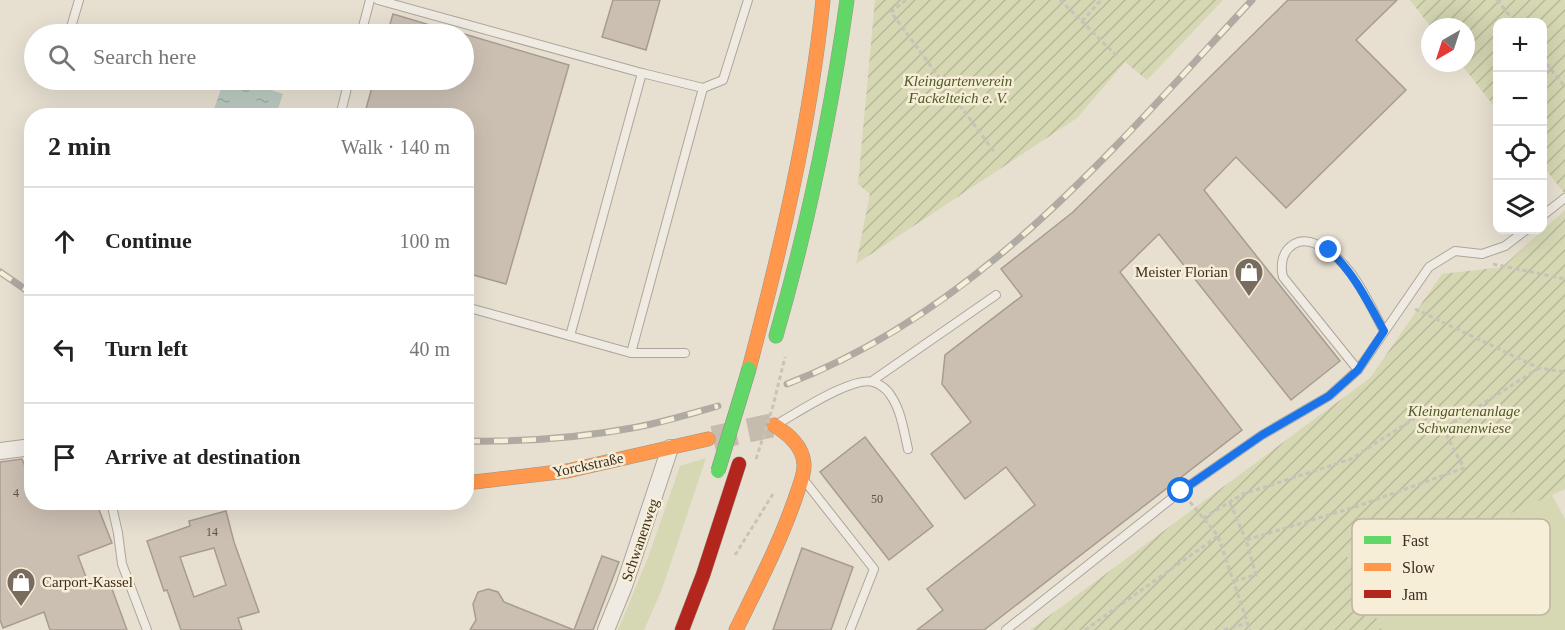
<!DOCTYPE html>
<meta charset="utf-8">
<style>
:root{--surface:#fff;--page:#f2f2f2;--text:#222;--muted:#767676;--line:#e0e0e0}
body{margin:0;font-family:Georgia,serif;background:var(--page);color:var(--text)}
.controls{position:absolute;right:18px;top:18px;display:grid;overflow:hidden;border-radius:12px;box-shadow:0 6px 24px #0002}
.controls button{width:54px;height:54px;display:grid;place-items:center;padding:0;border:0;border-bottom:2px solid var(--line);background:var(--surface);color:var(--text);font:30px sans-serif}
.compass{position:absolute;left:1421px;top:18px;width:54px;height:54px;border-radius:50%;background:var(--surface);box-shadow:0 6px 24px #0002;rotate:219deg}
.stop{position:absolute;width:18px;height:18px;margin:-14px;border:4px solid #1a73e8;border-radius:50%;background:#fff}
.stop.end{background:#1a73e8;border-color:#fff;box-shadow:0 2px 6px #0008}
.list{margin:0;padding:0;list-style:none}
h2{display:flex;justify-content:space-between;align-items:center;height:78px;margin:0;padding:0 24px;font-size:26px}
h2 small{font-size:20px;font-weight:400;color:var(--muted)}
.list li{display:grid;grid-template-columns:39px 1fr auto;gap:18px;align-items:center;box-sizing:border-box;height:108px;padding:0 24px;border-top:2px solid var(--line)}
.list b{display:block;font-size:22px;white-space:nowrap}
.list em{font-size:20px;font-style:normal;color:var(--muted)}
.icon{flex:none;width:33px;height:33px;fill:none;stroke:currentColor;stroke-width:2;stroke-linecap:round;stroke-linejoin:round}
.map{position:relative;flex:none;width:1565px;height:630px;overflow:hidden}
.search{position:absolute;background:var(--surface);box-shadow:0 6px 24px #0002;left:24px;top:24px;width:450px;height:66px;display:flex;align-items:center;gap:15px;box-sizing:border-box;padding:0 21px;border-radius:33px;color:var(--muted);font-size:22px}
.panel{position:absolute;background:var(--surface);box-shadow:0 6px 24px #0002;left:24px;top:108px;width:450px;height:402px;border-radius:24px}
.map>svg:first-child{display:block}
.green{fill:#d6d7b3}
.garden{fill:url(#garden-furrows)}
.water{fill:url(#water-ripples)}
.building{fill:#cbbfb2;stroke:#a89c90;stroke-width:1.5;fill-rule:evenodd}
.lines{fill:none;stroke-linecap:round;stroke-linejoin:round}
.secondary-tunnel{stroke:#c5bcae;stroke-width:24;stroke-dasharray:24 12;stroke-linecap:butt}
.lane-casing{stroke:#ada599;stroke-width:10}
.street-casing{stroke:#ada599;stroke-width:18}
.fast-casing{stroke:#9c958a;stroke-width:15}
.slow-casing{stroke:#9c958a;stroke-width:15}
.jam-casing{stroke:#9c958a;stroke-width:15}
.path{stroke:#c8c2b9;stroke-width:3;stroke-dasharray:4.5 3;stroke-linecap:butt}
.lane{stroke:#efebe3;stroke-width:8}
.street{stroke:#efebe3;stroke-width:16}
.fast{stroke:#63d668;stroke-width:14}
.slow{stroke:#ff974d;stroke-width:14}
.jam{stroke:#b3261e;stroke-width:14}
.rail-casing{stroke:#afaaa2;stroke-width:7}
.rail{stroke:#f7eed8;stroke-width:4.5;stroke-dasharray:14;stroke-linecap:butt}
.fast-bridge-casing{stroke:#928b80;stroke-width:15;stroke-linecap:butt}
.path-bridge{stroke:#c8c2b9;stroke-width:3;stroke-dasharray:4.5 3;stroke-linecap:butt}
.fast-bridge{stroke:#63d668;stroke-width:14}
.route{stroke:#1a73e8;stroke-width:8}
.labels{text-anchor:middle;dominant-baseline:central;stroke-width:5;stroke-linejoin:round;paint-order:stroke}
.number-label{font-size:12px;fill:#605244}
.park-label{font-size:15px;font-style:italic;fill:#4d5a26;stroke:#f7eed8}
.poi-label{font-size:15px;fill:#3d2e20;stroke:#f7eed8;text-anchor:end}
.street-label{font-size:15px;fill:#3d2e20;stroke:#f7eed8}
.key{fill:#f7eed8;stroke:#bfb4a1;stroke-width:1.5}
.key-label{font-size:16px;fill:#3d2e20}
</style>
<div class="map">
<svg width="1565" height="630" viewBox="0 0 1565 630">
<defs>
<pattern id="garden-furrows" width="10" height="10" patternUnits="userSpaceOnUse" patternTransform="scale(1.5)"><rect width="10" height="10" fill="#d6d7b3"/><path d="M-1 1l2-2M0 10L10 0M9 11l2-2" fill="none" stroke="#b9b99a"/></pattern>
<pattern id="water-ripples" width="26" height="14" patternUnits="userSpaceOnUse" patternTransform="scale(1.5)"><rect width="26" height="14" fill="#bcccc2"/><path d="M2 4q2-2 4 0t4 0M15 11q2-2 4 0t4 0" fill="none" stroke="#a2b0a6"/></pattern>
</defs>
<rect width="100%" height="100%" fill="#e7e0d1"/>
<g class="green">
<path d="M706 458 662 589 644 630H618L648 558 680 466Z"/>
<path d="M1552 495 1565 519V630H1382L1344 549 1507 515Z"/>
</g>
<g class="garden">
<path d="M875 0H1223L1147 80 1125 62 1077 118 856 264 870 194 858 184Z"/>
<path d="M1410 0H1565V194L1543 166 1542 22H1498L1497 110 1460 63H1466V27H1431Z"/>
<path d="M1565 210V489L1507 515 1344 549 1382 630H1030L1370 378 1442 274 1502 267Z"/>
</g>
<path class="water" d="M224 80H242L283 94 276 115H212Z"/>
<g class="building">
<path d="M613 0H660L646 50 602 37Z"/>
<path d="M1288 0H1397L1356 40 1406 90 1286 208 1236 157 1204 190 1340 361 1291 400 1159 234 1120 272 1242 430 984 630H917L943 610 927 589 1035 505 1006 467 965 499 931 454 971 422 942 384 945 355 1022 296 1001 269 1073 212Z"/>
<path d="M393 14 450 31 449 34H387Z"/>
<path d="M464 34 569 65 506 284 466 273V116H364L374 80H464Z"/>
<path d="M865 437 933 526 889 560 820 472Z"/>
<path d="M22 459 32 483V502H96L112 543 78 556 89 585 108 578 127 630H50L44 612 3 628 0 620V462Z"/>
<path d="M226 511 234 542 259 612 238 618 242 630H181L167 590 164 591 147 541 190 526 189 521ZM214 548 226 585 194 597 180 557Z"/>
<path d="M802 548 853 567 831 630H773Z"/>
<path d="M602 556 619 562 593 630H574Z"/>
<path d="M488 589 498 592 504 602 574 630H470L476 620 473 604 478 592Z"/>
</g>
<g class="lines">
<path class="secondary-tunnel" d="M713 438 774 425"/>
<g class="lane-casing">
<g id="lane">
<path d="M378 0 642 73"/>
<path d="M69 34 79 0"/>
<path d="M361 34 370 0"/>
<path d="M340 116 349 80"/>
<path d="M1542 216 1565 198"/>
<path d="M466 307 631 353H685"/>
<path d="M570 336 642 73 703 88 723 80 748 0"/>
<path d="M631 353 703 88"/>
<path d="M1358 370 1283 277C1280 265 1282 251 1294 244 1301 240 1309 241 1316 244 1351 259 1367 300 1384 331"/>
<path d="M872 381 996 295"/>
<path d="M777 424C797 413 852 376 873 382 880 384 888 390 891 396 901 410 904 432 908 449"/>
<path d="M804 480 874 569 850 630"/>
<path d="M111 502 118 533 122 564 147 630"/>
<path d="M1006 630 1181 491 1262 435 1329 396 1358 370 1429 267 1455 251 1482 254 1505 246 1526 230"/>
</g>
</g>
<g class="street-casing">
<g id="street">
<path d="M0 451 32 447"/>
<path d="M606 630 624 586 670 448"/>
</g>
</g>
<g class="fast-casing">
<path id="fast" d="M776 336C808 225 831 114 847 0"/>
</g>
<g class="slow-casing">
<g id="slow">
<path d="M749 369C781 247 810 126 823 0"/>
<path d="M466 483 567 471 708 439"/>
<path d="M736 630C757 587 779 545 795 499 798 489 805 475 804 464 803 446 788 434 774 425"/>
</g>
</g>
<g class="jam-casing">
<path id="jam" d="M682 630 703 575 739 464"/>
</g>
<g class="path">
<path d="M906 0 891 12 995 153"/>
<path d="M1060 0 1118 57"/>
<path d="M1497 0 1515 22"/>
<path d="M1082 21 1101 0"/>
<path d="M1542 58 1565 87"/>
<path d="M1493 264 1565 279"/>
<path d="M1415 309 1539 368 1565 372"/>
<path d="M1190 502 1218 536 1250 630"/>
<path d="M1230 503 1246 540"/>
<path d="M1203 518 1243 494 1351 459 1426 411 1439 432 1443 429"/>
<path d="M735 555 773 494"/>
<path d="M1234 581 1256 575 1246 540 1358 506 1464 468 1443 429 1539 368"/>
<path d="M1085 630 1218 536"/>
<path d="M1224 630 1247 623"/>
</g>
<use href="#lane" class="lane"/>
<use href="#street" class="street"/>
<use href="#fast" class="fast"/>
<use href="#slow" class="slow"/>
<use href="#jam" class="jam"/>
<g class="rail-casing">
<g id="rail">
<path d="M0 272 32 294"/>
<path d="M787 384C980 310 1115 147 1252 0"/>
<path d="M466 441C522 442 578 438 632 428 661 423 690 414 718 406"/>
</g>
</g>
<use href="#rail" class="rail"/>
<g class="fast-bridge-casing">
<path id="fast-bridge" d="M718 471 749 369"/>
</g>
<path class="path-bridge" d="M756 459 773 406 785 357"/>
<use href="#fast-bridge" class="fast-bridge"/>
</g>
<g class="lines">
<path class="route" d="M1181 491 1262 435 1329 396 1358 370 1384 331C1368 302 1354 273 1329 250"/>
</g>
<defs>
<g id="shop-pin" transform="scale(1.5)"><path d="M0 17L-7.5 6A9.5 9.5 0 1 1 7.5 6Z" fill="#786c5e" stroke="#f7eed8"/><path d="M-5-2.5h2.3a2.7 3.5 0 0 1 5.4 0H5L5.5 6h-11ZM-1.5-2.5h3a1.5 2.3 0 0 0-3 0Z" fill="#fff"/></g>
</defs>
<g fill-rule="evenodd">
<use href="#shop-pin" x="1249" y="272"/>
<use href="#shop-pin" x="21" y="582"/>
</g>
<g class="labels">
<g class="number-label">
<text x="16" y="493">4</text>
<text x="877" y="499">50</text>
<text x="212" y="532">14</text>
</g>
<g class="park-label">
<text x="958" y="81">Kleingartenverein<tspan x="958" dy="17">Fackelteich e. V.</tspan></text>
<text x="1464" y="411">Kleingartenanlage<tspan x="1464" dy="17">Schwanenwiese</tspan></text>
</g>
<g class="poi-label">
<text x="1228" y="272">Meister Florian</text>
<text x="42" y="582" text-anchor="start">Carport-Kassel</text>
</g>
<g class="street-label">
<text transform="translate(588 465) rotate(-12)">Yorckstraße</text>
<text transform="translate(640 540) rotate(-71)">Schwanenweg</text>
</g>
</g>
<rect x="1352" y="519" width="198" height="96" rx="9" class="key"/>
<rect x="1364" y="536" width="27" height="8" fill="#63d668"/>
<rect x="1364" y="563" width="27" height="8" fill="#ff974d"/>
<rect x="1364" y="590" width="27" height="8" fill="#b3261e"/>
<g class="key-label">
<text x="1402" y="546">Fast</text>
<text x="1402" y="573">Slow</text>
<text x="1402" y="600">Jam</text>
</g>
</svg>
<div class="controls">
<button>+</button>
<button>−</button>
<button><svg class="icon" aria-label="locate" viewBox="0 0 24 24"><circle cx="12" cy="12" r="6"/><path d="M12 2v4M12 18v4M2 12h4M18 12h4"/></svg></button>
<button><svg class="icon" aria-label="layers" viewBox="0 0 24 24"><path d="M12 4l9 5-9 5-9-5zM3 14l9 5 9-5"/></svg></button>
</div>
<svg class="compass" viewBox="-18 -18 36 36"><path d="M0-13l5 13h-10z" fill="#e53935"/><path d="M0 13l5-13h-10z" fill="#767676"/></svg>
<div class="stop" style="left:1181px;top:491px"></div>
<div class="stop end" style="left:1329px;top:250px"></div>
<div class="search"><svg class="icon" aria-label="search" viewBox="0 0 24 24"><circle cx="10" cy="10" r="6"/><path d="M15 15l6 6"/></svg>Search here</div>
<section class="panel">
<h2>2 min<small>Walk · 140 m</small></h2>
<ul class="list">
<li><svg class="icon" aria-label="ahead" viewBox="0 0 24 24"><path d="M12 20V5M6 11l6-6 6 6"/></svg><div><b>Continue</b></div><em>100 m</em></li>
<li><svg class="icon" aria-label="left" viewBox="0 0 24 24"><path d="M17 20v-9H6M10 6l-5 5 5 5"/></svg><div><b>Turn left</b></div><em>40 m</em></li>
<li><svg class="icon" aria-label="arrive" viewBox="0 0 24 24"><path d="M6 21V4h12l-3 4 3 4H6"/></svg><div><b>Arrive at destination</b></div></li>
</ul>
</section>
</div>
